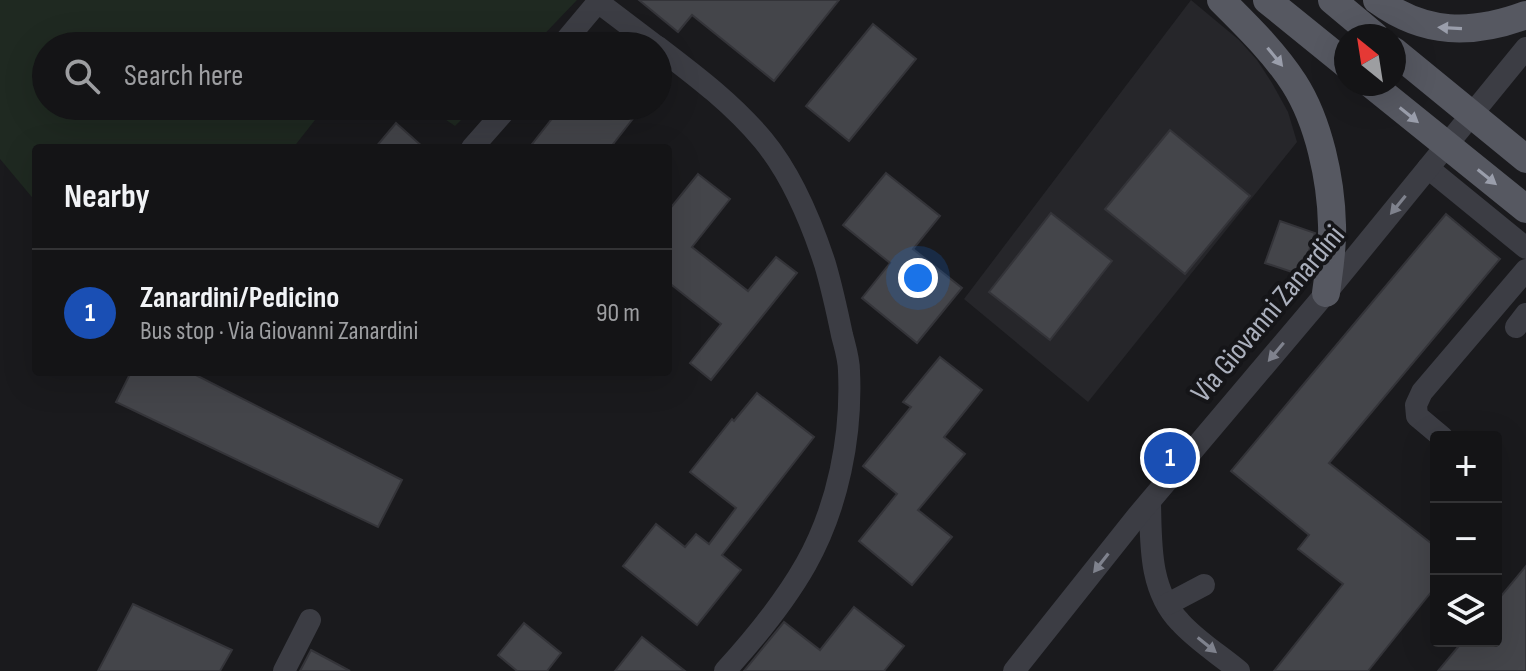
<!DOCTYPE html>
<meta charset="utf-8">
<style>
:root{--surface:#141416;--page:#212123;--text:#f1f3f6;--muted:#9d9ea1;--line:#333335;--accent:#ffc030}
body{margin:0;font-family:"Sofia Sans Condensed",sans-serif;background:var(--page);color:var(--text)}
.controls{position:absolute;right:24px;bottom:24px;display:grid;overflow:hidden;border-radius:8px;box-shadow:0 8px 32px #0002}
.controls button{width:72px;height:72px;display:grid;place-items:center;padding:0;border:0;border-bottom:2px solid var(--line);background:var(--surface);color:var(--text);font:40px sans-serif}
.compass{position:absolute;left:1334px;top:24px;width:72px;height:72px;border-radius:50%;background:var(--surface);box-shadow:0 8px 32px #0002;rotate:330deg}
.you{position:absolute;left:918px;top:278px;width:28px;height:28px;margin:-20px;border:6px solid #fff;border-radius:50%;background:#1a73e8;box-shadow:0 0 0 12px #1a73e833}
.badge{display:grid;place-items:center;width:52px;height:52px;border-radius:50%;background:var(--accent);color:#fff;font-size:26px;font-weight:700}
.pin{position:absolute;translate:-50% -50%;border:4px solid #fff;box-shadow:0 2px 8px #0006}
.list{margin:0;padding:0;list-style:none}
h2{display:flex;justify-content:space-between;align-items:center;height:104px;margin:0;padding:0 32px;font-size:34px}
h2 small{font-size:26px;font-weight:400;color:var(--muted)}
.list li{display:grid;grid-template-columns:52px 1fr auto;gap:24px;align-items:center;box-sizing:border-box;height:128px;padding:0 32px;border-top:2px solid var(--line)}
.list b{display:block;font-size:30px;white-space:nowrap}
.list p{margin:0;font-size:26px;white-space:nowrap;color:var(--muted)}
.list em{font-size:26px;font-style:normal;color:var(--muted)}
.icon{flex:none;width:44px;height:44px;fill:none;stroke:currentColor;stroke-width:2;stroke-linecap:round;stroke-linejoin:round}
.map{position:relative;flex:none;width:1526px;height:671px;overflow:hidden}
.search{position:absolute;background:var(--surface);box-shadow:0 8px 32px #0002;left:32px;top:32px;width:640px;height:88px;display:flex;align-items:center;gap:20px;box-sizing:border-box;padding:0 28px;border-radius:44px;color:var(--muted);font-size:30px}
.panel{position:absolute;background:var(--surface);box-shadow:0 8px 32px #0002;left:32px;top:144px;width:640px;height:232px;border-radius:8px}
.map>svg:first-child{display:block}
.built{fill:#26262a}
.green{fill:#1f2921}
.building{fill:#44454a;stroke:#343439;stroke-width:2}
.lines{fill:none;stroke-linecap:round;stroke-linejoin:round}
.minor{stroke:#3c3d44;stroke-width:22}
.major{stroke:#565861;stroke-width:28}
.oneway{fill:#9a9eab}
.oneway2{fill:#7f828d}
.labels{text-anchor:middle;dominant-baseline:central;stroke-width:8;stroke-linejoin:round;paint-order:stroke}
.street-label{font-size:30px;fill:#abb0bd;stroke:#151518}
</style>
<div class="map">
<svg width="1526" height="671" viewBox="0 0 1526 671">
<rect width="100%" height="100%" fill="#1a1a1d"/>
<path class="built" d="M1191 0 1239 40 1257 60 1272 83 1288 112 1297 142 1088 402 964 299Z"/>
<g class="green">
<path d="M0 0H577L533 46H46V106H326L293 148H36V202L0 159Z"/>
<path d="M426 106H475L455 126Z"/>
</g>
<g class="building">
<path d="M639 0H839L774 81 692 15 678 32Z"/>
<path d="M873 24 916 59 849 141 806 106Z"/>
<path d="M562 106H622L635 116 610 148H529Z"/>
<path d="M396 123 424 148H375Z"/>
<path d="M1170 130 1250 196 1185 274 1105 209Z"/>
<path d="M886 173 940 216 913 249 962 288 917 343 862 298 890 263 843 225Z"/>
<path d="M698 174 730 199 692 247 748 291 776 257 797 273 711 380 690 363 721 324 668 282V211Z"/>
<path d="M1051 213 1112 261 1050 340 989 292Z"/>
<path d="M1446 214 1500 259 1329 463 1436 547V586L1368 671H1274L1343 584 1298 549 1309 535 1231 471Z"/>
<path d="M1280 221 1315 233 1301 275 1265 263Z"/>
<path d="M940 357 982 390 944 437 965 454 918 510 952 537 912 585 859 541 897 494 863 466 911 407 903 402Z"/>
<path d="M131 372H190L402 480 378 527 116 402Z"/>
<path d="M757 393 814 437 722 555 741 570 697 625 623 566 656 524 685 547 696 534 709 544 736 508 690 472 732 419 734 421Z"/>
<path d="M1526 566V671H1438L1463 641H1496V602Z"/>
<path d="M133 604 232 650 220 671H98Z"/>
<path d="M854 607 904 646 884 671H744L784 622 820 650Z"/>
<path d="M524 623 561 653 547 671H517L498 655Z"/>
<path d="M642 637 685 671H615Z"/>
<path d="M311 650 350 671H300Z"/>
</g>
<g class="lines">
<g class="minor">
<path d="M561 46 598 2 656 46"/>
<path d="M658 47C696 76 732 103 763 140 792 175 811 221 825 264 832 288 837 311 842 335 845 347 849 359 849 371 852 436 838 507 806 564 784 603 755 638 725 671"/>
<path d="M472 148 509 106"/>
<path d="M1428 168 1526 248"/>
<path d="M1516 327 1526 314"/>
<path d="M1442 437 1417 416 1416 405 1422 392 1526 270"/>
<path d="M1150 502C1151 544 1149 590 1180 622 1197 641 1220 655 1239 671"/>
<path d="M1168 604 1204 585"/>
<path d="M284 671 310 620"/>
<path d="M1014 671 1139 514 1326 293 1526 48"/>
</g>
<g class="major">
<path d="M1221 0C1247 26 1274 52 1294 83 1319 122 1331 180 1332 225 1333 248 1329 270 1326 293"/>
<path d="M1267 0 1346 64"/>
<path d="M1332 0 1375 36"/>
<path d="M1377 0C1425 35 1472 35 1526 15"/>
<path d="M1394 51 1526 159"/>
<path d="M1371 84 1526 209"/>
</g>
</g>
<defs><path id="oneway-solid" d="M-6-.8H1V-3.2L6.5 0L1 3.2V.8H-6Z" transform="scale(2)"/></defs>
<g class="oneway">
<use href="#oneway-solid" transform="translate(1450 28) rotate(-177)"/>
<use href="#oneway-solid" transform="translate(1275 57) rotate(51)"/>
<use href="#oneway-solid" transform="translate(1409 115) rotate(39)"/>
<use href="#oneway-solid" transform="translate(1487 177) rotate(39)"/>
</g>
<g class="oneway2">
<use href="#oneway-solid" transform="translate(1398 205) rotate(129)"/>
<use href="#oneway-solid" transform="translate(1276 352) rotate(130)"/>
<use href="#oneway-solid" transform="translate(1101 563) rotate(128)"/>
<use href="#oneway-solid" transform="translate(1207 645) rotate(39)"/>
</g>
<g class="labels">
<g class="street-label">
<text transform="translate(1268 314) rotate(-50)">Via Giovanni Zanardini</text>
</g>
</g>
</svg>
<div class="controls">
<button>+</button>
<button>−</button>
<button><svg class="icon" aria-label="layers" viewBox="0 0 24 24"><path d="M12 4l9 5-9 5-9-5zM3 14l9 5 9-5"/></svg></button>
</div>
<svg class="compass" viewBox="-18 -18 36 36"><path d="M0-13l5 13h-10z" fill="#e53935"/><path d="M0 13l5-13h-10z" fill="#9d9ea1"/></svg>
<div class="you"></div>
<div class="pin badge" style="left:1170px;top:458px;background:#1a4fb4">1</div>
<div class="search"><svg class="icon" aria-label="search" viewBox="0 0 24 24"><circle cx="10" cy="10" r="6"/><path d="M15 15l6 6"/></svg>Search here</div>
<section class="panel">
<h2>Nearby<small></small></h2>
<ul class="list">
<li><span class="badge" style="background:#1a4fb4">1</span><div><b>Zanardini/Pedicino</b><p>Bus stop · Via Giovanni Zanardini</p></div><em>90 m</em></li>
</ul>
</section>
</div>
